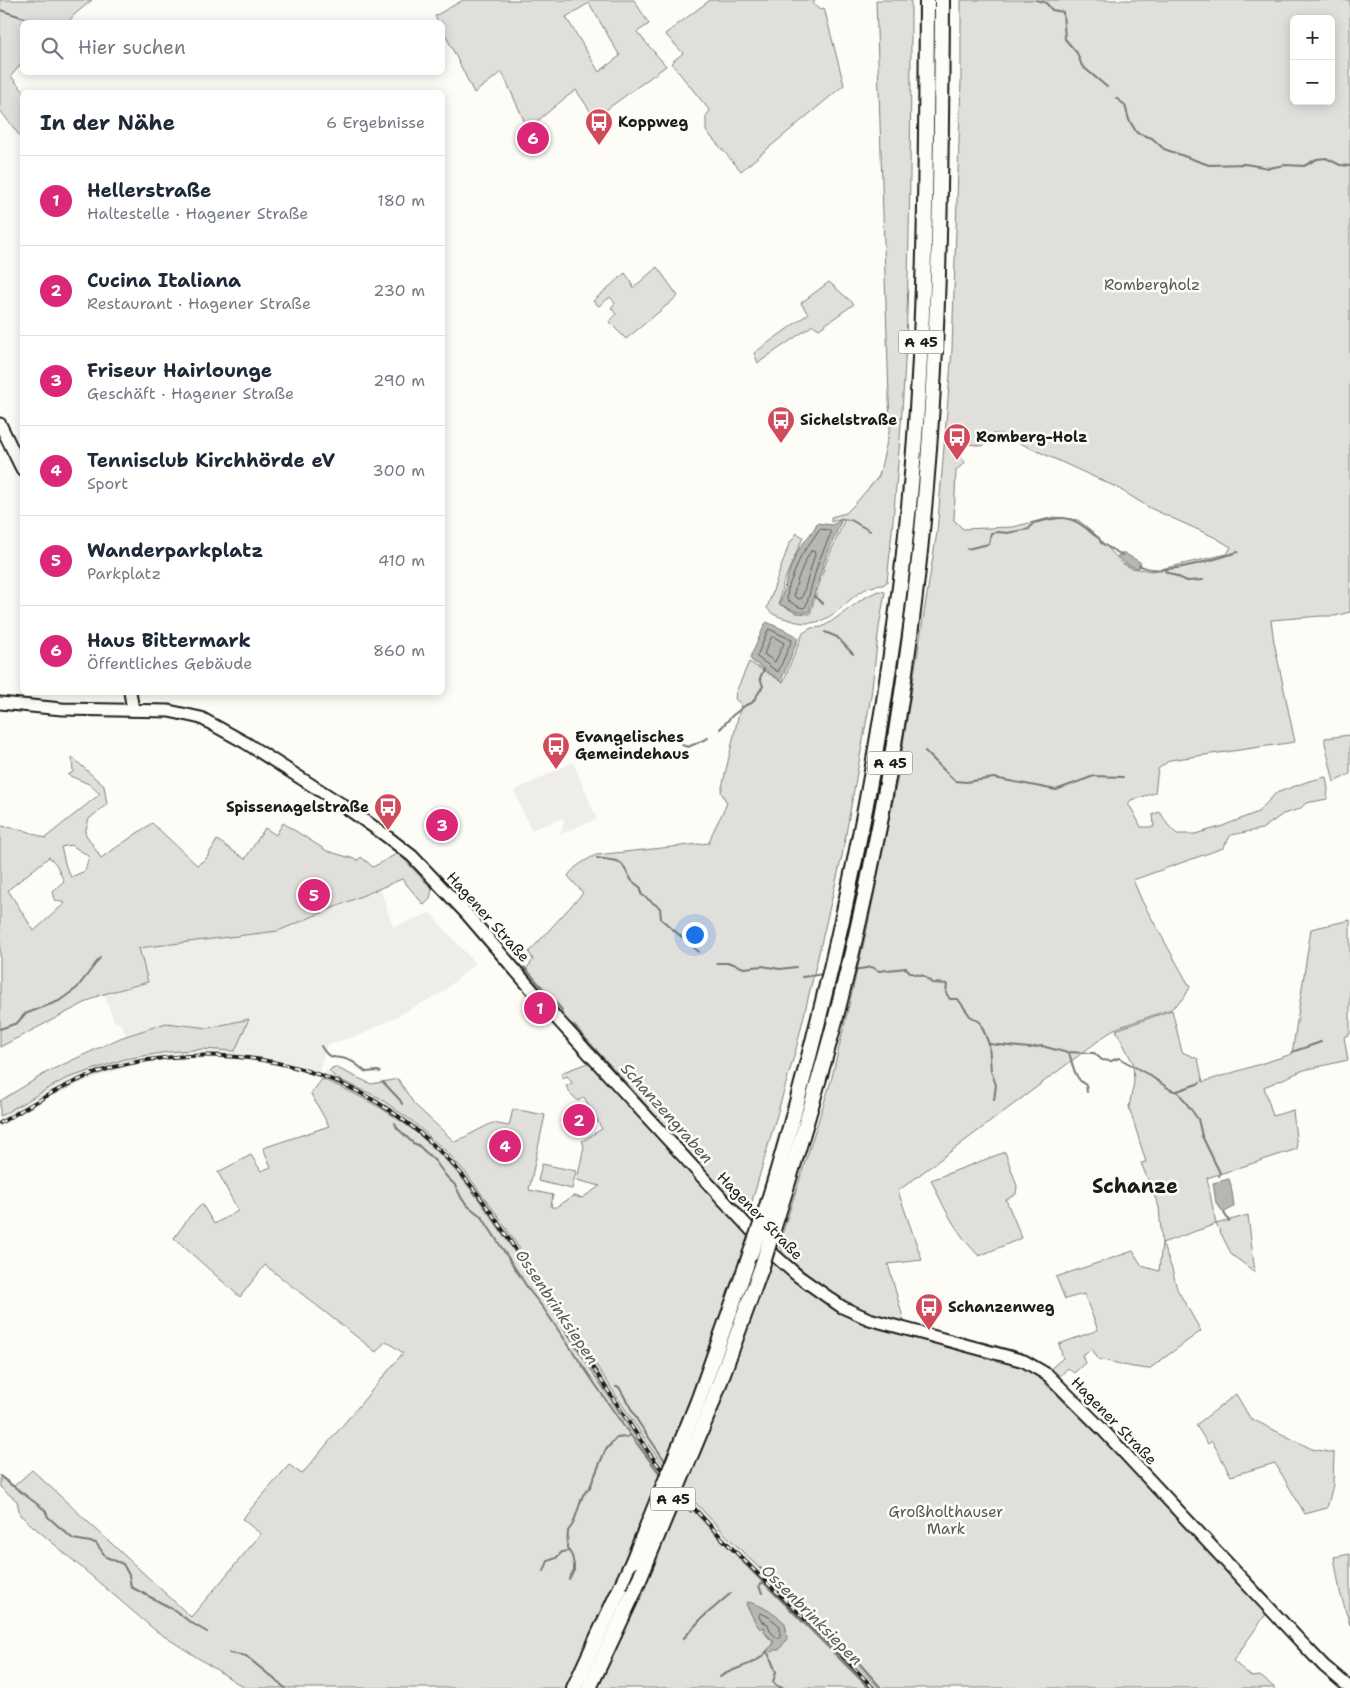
<!DOCTYPE html>
<html lang="de">
<meta charset="utf-8">
<style>
:root{--surface:#fff;--page:#f2f2f3;--text:#1f2937;--muted:#747a83;--line:#e0e1e3;--accent:#db2777}
body{margin:0;font-family:"Shantell Sans",sans-serif;background:var(--page);color:var(--text)}
.controls{position:absolute;right:15px;top:15px;display:grid;overflow:hidden;border-radius:8px;box-shadow:0 2px 12px #0003}
.controls button{width:45px;height:45px;display:grid;place-items:center;padding:0;border:0;border-bottom:1px solid var(--line);background:var(--surface);color:var(--text);font:25px sans-serif}
.you{position:absolute;left:694px;top:934px;width:18px;height:18px;margin:-12px;border:4px solid #fff;border-radius:50%;background:#1a73e8;box-shadow:0 0 0 8px #1a73e833}
.badge{display:grid;place-items:center;width:32px;height:32px;border-radius:50%;background:var(--accent);color:#fff;font-size:16px;font-weight:700}
.pin{position:absolute;translate:-50% -50%;border:2px solid #fff;box-shadow:0 1px 5px #0006}
.list{margin:0;padding:0;list-style:none}
h2{display:flex;justify-content:space-between;align-items:center;height:65px;margin:0;padding:0 20px;font-size:21px}
h2 small{font-size:16px;font-weight:400;color:var(--muted)}
.list li{display:grid;grid-template-columns:32px 1fr auto;gap:15px;align-items:center;box-sizing:border-box;height:90px;padding:0 20px;border-top:1px solid var(--line)}
.list b{display:block;font-size:19px;white-space:nowrap}
.list p{margin:0;font-size:16px;white-space:nowrap;color:var(--muted)}
.list em{font-size:16px;font-style:normal;color:var(--muted)}
.icon{flex:none;width:28px;height:28px;fill:none;stroke:currentColor;stroke-width:2;stroke-linecap:round;stroke-linejoin:round}
.map{position:relative;flex:none;width:1350px;height:1688px;overflow:hidden}
.search{position:absolute;background:var(--surface);box-shadow:0 2px 12px #0003;left:20px;top:20px;width:425px;height:55px;display:flex;align-items:center;gap:12px;box-sizing:border-box;padding:0 18px;border-radius:8px;color:var(--muted);font-size:19px}
.panel{position:absolute;background:var(--surface);box-shadow:0 2px 12px #0003;left:20px;top:90px;width:425px;height:605px;border-radius:8px}
.map>svg:first-child{display:block}
.built{fill:#eeede9}
.green{fill:#e0dfdb;stroke:#7e7e7c;fill-rule:evenodd}
.water{fill:#b7b6b2;stroke:#797876}
.lines{fill:none;stroke-linecap:round;stroke-linejoin:round}
.shore{stroke:#5a5a58;stroke-width:1}
.stream{stroke:#797876;stroke-width:2}
.major-casing{stroke:#1c1c1c;stroke-width:15}
.highway-casing{stroke:#1c1c1c;stroke-width:18}
.major{stroke:#fdfcf7;stroke-width:11}
.highway{stroke:#fdfcf7;stroke-width:14}
.rail-casing{stroke:#1c1c1c;stroke-width:4}
.rail{stroke:#fdfcf7;stroke-width:2;stroke-dasharray:5.5;stroke-linecap:butt}
.highway-bridge-casing{stroke:#1c1c1c;stroke-width:18;stroke-linecap:butt}
.highway-bridge{stroke:#fdfcf7;stroke-width:14}
.labels{text-anchor:middle;dominant-baseline:central;stroke-width:5;stroke-linejoin:round;paint-order:stroke}
.shield{fill:#fdfcf7;stroke:#605f5e;stroke-width:1}
.shield-label{font-size:14px;font-weight:bold;fill:#1c1c1c}
.poi-label{font-size:15px;font-weight:bold;fill:#1c1c1c;stroke:#fdfcf7;text-anchor:start}
.park-label{font-size:15px;fill:#575655;stroke:#fdfcf7}
.street-label{font-size:15px;fill:#1c1c1c;stroke:#fdfcf7}
.water-label{font-size:16px;font-style:italic;fill:#5a5a58;stroke:#fdfcf7}
.district-label{font-size:20px;font-weight:bold;fill:#1c1c1c;stroke:#fdfcf7}
</style>
<div class="map">
<svg width="1350" height="1688" viewBox="0 0 1350 1688">
<rect width="100%" height="100%" fill="#fdfcf7"/>
<filter id="ink" filterUnits="userSpaceOnUse"><feTurbulence type="fractalNoise" baseFrequency=".02" numOctaves="2"/><feDisplacementMap in="SourceGraphic" scale="10" xChannelSelector="R" yChannelSelector="G"/><feConvolveMatrix kernelMatrix="1 2 1 2 8 2 1 2 1" color-interpolation-filters="sRGB"/></filter>
<g filter="url(#ink)">
<g class="built">
<path d="M573 762 597 819 560 834 564 821 563 818 531 830 514 791Z"/>
<path d="M380 888 393 927 430 913 475 963 443 992 365 1033 327 1045 320 1068 316 1076 287 1067 249 1060 207 1058 168 1060 130 1066 91 1079 50 1097 0 1127V1116L21 1102 65 1079 125 1059 167 1052 203 1049 236 1050 249 1020 207 1028 166 1023 126 1036 121 1024 114 1021 104 994 148 982 138 948 278 931Z"/>
<path d="M326 1070 336 1078 378 1097 412 1121 448 1153 466 1173 498 1216 597 1365 816 1625 878 1688H871L711 1530 671 1487 647 1455 493 1220 461 1177 444 1157 409 1127 343 1088 322 1079Z"/>
</g>
<g class="green">
<path d="M0 0H92L75 14 68 22H22V63L11 76 24 92 22 139 0 110Z"/>
<path d="M463 0H634L649 24 637 32 666 66 595 118 576 90 560 102 528 129 502 72 474 93 443 30 442 22H438L435 16ZM589 3 620 56 599 72 566 17Z"/>
<path d="M710 0H815L813 4 820 10 824 8 844 85 741 171 706 131V116L710 111 671 63 683 53 665 34Z"/>
<path d="M876 0H911C911 115 910 230 906 344 902 424 895 503 887 582L883 585C845 585 837 638 787 619 779 617 772 615 767 608L789 544 797 533 803 537 782 586 779 604 796 613 810 614 825 565 844 521 842 518 831 522V517L846 513 855 504 879 476 890 428Z"/>
<path d="M961 0H1350V612L1335 616H1321L1271 620 1274 642 1295 742 1170 760 1158 769 1155 793 1131 800 1128 804 1133 811 1141 827H1154L1153 814 1160 812 1168 825 1177 834H1195L1220 827 1258 812 1276 793 1309 781 1326 777 1328 789 1327 799 1306 803 1300 809 1283 814 1262 829 1231 835 1223 848 1133 880 1142 901 1190 987 1184 998 1171 1009 1114 1029 898 1191 922 1260 888 1264 905 1325 875 1317 851 1306 815 1284 786 1260 779 1244 831 1081 867 929 897 781 937 532 952 350 961 81ZM1294 19H1331V101H1294ZM992 434H1000L1116 487 1150 508 1214 537 1231 547 1227 554 1152 571 1132 568 1123 564 1093 532 1078 520 1054 517 1013 527 963 529 954 520 956 470 965 463 960 455 963 443 983 446Z"/>
<path d="M657 267 678 296 626 339 609 322 616 314 611 308 615 303 610 297 599 306 593 301 625 273 631 281 633 288Z"/>
<path d="M829 282 854 304 819 329 813 325 758 363 754 353 808 314 801 303Z"/>
<path d="M878 591 885 592 879 627 871 696 842 856 796 1049 751 1205 746 1213 741 1212 570 1027 524 972 533 960 529 952 583 893 568 876C574 866 586 860 596 855L709 843C713 828 721 818 727 803L721 792 741 704 735 699 736 692 749 662 783 682 803 633 811 628 822 627 829 623 864 598Z"/>
<path d="M1350 735V774L1334 782 1325 743V738Z"/>
<path d="M72 757 104 786 107 804 89 819 85 833 101 858 152 823 197 865 206 859 217 840 245 859 265 828 276 835 283 823 327 851 358 860 361 857 373 867 398 853 432 889 430 899 424 905 402 879 278 931 139 948 148 982 100 995 0 1047V828L2 826 24 830 45 838 100 794 89 784 68 775 73 772ZM71 845 89 856 85 871 71 877 66 867 61 847ZM49 857 56 864 64 881 53 891 55 900 65 903 34 931 8 890Z"/>
<path d="M1350 920V1034L1344 1037 1348 1060 1304 1070 1264 1087 1273 1116 1293 1110 1297 1149 1207 1178 1216 1224 1248 1215 1255 1272 1232 1255 1216 1224 1162 1243 1172 1269 1177 1289 1201 1331 1149 1369 1133 1367 1098 1359 1092 1349 1082 1355 1085 1363 1074 1373 1068 1368 1058 1378 1049 1370 1063 1358 1059 1344 1098 1330 1084 1294 1065 1299 1056 1277 1133 1251 1142 1266 1159 1271 1162 1243 1159 1207 1141 1163 1146 1162 1129 1107 1134 1082 1133 1063 1116 1030 1172 1010 1182 1052 1198 1059 1203 1082 1292 1054 1311 929Z"/>
<path d="M249 1019 235 1051 203 1049 167 1052 125 1059 65 1079 0 1116V1101L49 1071 120 1038 166 1023 208 1028Z"/>
<path d="M590 1062 741 1220 818 1291 900 1329 912 1337 1030 1369 1130 1466 1266 1614 1233 1661 1252 1677 1260 1676 1275 1688H878C805 1605 716 1537 650 1447L498 1216 466 1173 448 1153 412 1121 378 1097 336 1078 329 1071 332 1068 335 1067 371 1084 398 1079 414 1104 455 1142 492 1123 509 1126 513 1109 545 1115 529 1190 553 1195 551 1207H557L573 1196 582 1198 600 1186 577 1180 584 1146 582 1141 602 1129 584 1097 578 1101 571 1094 566 1086 572 1083 567 1076 563 1078 561 1073Z"/>
<path d="M322 1079C359 1095 395 1113 425 1140 471 1181 502 1233 535 1284 572 1341 609 1398 647 1455L671 1487 711 1530 871 1688H245L156 1631 20 1515 17 1501 0 1487V1477L13 1487 32 1470 191 1617 261 1534 242 1519 289 1465 302 1474 403 1353 386 1341 376 1352 265 1265 240 1297 174 1238 190 1216 202 1204 214 1224 238 1211 218 1172 251 1155 261 1171 271 1167 263 1148 329 1126 311 1094ZM747 1605 786 1628V1637L772 1652 770 1653 767 1651 773 1645V1642L766 1635 765 1626 762 1627 748 1609Z"/>
<path d="M1005 1152 1017 1186 1016 1194 1006 1200 1022 1238 979 1256C956 1233 944 1208 931 1180Z"/>
<path d="M542 1164 576 1171 572 1189 538 1181Z"/>
<path d="M1236 1394 1250 1418 1312 1449 1334 1453 1333 1485 1327 1508 1305 1514 1275 1463 1231 1476 1212 1441 1208 1444 1196 1425Z"/>
<path d="M1350 1554V1625L1340 1592 1334 1557Z"/>
</g>
<g class="water">
<path d="M842 519 823 565 809 612H797L781 605 780 603C785 586 789 569 797 553 802 542 812 535 817 523L832 525Z"/>
<path d="M1124 553 1140 562 1141 565 1139 568C1129 567 1124 563 1117 556Z"/>
<path d="M767 622 795 635 798 639 781 681 752 661 750 658 765 624Z"/>
<path d="M1229 1179 1231 1185 1234 1206 1224 1213 1216 1203 1213 1183Z"/>
<path d="M748 1602C763 1605 774 1614 785 1623L787 1639 779 1650H774L769 1655 767 1654 768 1649 773 1645V1641L764 1632 765 1627 760 1629C754 1622 750 1611 746 1604Z"/>
</g>
<g class="lines">
<g class="shore">
<path d="M820 529 829 530 831 533 818 563 806 606 804 608 799 607 787 600 788 588 801 556Z"/>
<path d="M811 551H814L815 554 802 598 799 599 794 596C795 583 804 562 811 551Z"/>
<path d="M769 629 792 640 778 672 757 657Z"/>
<path d="M774 637 784 643 775 662 764 654 771 638Z"/>
<path d="M761 1613 769 1617 780 1626V1638H777L770 1631 768 1624 761 1621 759 1616Z"/>
</g>
<g class="stream">
<path d="M1036 0 1046 3 1052 10 1063 12 1065 39 1077 53 1082 66 1107 87"/>
<path d="M0 10 37 22"/>
<path d="M1116 98 1125 105 1129 120 1137 133 1152 138 1164 149 1209 165 1245 164 1269 168 1285 165 1304 166 1317 159 1326 158 1340 165 1350 166"/>
<path d="M842 519 851 520 870 531"/>
<path d="M967 549 989 544 991 533 999 532 1007 533 1029 529 1033 523C1052 520 1064 512 1083 526 1089 530 1093 535 1099 538L1101 543 1122 555"/>
<path d="M1139 565C1158 578 1216 559 1238 552"/>
<path d="M1165 571 1187 581 1203 580"/>
<path d="M814 596 823 604"/>
<path d="M825 632 837 637 853 654"/>
<path d="M720 729 733 715 746 705 752 703 763 686 760 678 764 669"/>
<path d="M682 745 688 747 708 738"/>
<path d="M925 751 955 781 966 782 994 778 1056 790 1094 776 1123 777"/>
<path d="M597 858 617 861 622 864 632 881 641 888V894L660 908 661 919 699 952"/>
<path d="M716 963H731L744 968 762 966 780 969 796 967"/>
<path d="M524 967 562 1010"/>
<path d="M854 970 872 967 879 971 906 968 911 973 924 976 932 983 947 984 946 993 950 999H958L970 1016 980 1022 989 1044 1029 1048 1042 1046 1064 1052 1094 1053 1102 1060 1111 1061 1119 1058 1149 1075 1171 1090 1178 1092 1198 1119 1202 1136 1220 1173 1219 1176"/>
<path d="M802 977 824 974"/>
<path d="M568 1022 574 1026 723 1191"/>
<path d="M0 1029 17 1023 25 1014 59 1001 77 988 100 958"/>
<path d="M989 1044 991 1071 996 1085 994 1100"/>
<path d="M321 1046C331 1063 333 1054 349 1060 355 1062 360 1068 366 1072L378 1071 380 1072"/>
<path d="M1292 1052 1321 1042"/>
<path d="M1069 1053C1073 1064 1074 1079 1086 1085L1087 1092"/>
<path d="M383 1082 400 1100 402 1104"/>
<path d="M1177 1091 1200 1083"/>
<path d="M395 1123 397 1128 413 1143 418 1145 435 1161 446 1176 455 1185 462 1199 468 1206 482 1217 529 1290 544 1309 623 1425 662 1477"/>
<path d="M1224 1213 1229 1221"/>
<path d="M786 1257 816 1282"/>
<path d="M826 1289 848 1303"/>
<path d="M863 1310 882 1317"/>
<path d="M922 1328 975 1341"/>
<path d="M981 1342 1021 1353"/>
<path d="M616 1387H619L639 1423 667 1464"/>
<path d="M0 1476 45 1510 48 1517 73 1539 96 1543 106 1557 123 1564 129 1575 131 1587 173 1609 190 1622 207 1632"/>
<path d="M679 1499 691 1512"/>
<path d="M739 1558 869 1688"/>
<path d="M760 1568 859 1663 881 1688"/>
<path d="M544 1571 548 1561 556 1558 562 1552 568 1551"/>
<path d="M569 1579 574 1570V1565L572 1556 567 1548 568 1531 573 1524 583 1495 590 1487 605 1451 616 1438 627 1437 630 1435"/>
<path d="M762 1593 759 1586 763 1582"/>
<path d="M683 1639 702 1618 731 1593"/>
<path d="M229 1653 246 1656 285 1688"/>
<path d="M769 1655 776 1672 773 1682 777 1686 783 1688"/>
<path d="M720 1677C734 1667 758 1665 767 1651"/>
</g>
<g class="major-casing">
<g id="major">
<path d="M0 424 22 469"/>
<path d="M130 692 133 710"/>
<path d="M0 703 62 709 169 711 201 718 246 743 341 804 385 835 412 856 466 913 558 1020 774 1255 798 1276 842 1307 869 1319 1024 1361 1048 1375 1101 1428 1302 1643 1324 1666 1350 1688"/>
</g>
</g>
<g class="highway-casing">
<g id="highway">
<path d="M763 1219C789 1136 811 1052 831 968 868 812 895 655 910 496 926 331 926 166 927 0"/>
<path d="M773 1230C794 1164 814 1098 832 1032 870 889 898 741 915 595 939 397 941 199 942 0"/>
<path d="M698 1401 750 1255"/>
<path d="M711 1406 762 1266"/>
<path d="M574 1688 633 1561"/>
<path d="M589 1688 634 1592"/>
</g>
</g>
<use href="#major" class="major"/>
<use href="#highway" class="highway"/>
<g class="rail-casing">
<path id="rail" d="M0 1123C40 1099 84 1072 131 1063 248 1040 359 1070 444 1155 480 1191 507 1236 534 1279 573 1337 611 1395 649 1453 713 1541 800 1608 873 1688"/>
</g>
<use href="#rail" class="rail"/>
<g class="highway-bridge-casing">
<g id="highway-bridge">
<path d="M750 1255 763 1219"/>
<path d="M762 1266 773 1230"/>
<path d="M633 1561 698 1401"/>
<path d="M634 1592 711 1406"/>
</g>
</g>
<use href="#highway-bridge" class="highway-bridge"/>
</g>
</g>
<defs>
<g id="bus-pin" transform="scale(1.4375)"><path d="M0 17L-7.5 6A9.5 9.5 0 1 1 7.5 6Z" fill="#d1495b" stroke="#fdfcf7"/><path d="M-5-6H5V4H4V6H2V4H-2V6H-4V4H-5ZM-3.5-4V0h7V-4ZM-3.5 1.2v1.5H-2V1.2ZM2 1.2v1.5H3.5V1.2Z" fill="#fff"/></g>
</defs>
<g fill-rule="evenodd">
<use href="#bus-pin" x="599" y="122"/>
<use href="#bus-pin" x="781" y="420"/>
<use href="#bus-pin" x="957" y="437"/>
<use href="#bus-pin" x="556" y="746"/>
<use href="#bus-pin" x="388" y="807"/>
<use href="#bus-pin" x="929" y="1307"/>
</g>
<g class="labels">
<g class="shield">
<rect x="898.5" y="330.5" width="45" height="23" rx="4"/>
<rect x="867.5" y="751.5" width="45" height="23" rx="4"/>
<rect x="650.5" y="1487.5" width="45" height="23" rx="4"/>
</g>
<g class="shield-label">
<text x="921" y="342">A 45</text>
<text x="890" y="763">A 45</text>
<text x="673" y="1499">A 45</text>
</g>
<g class="poi-label">
<text x="618" y="122">Koppweg</text>
<text x="800" y="420">Sichelstraße</text>
<text x="976" y="437">Romberg-Holz</text>
<text x="575" y="737">Evangelisches<tspan x="575" dy="17">Gemeindehaus</tspan></text>
<text x="369" y="807" text-anchor="end">Spissenagelstraße</text>
<text x="948" y="1307">Schanzenweg</text>
</g>
<g class="park-label">
<text x="1152" y="285">Rombergholz</text>
<text x="946" y="1512">Großholthauser<tspan x="946" dy="17">Mark</tspan></text>
</g>
<g class="street-label">
<text transform="translate(488 917) rotate(48)">Hagener Straße</text>
<text transform="translate(760 1216) rotate(46)">Hagener Straße</text>
<text transform="translate(1114 1421) rotate(46)">Hagener Straße</text>
</g>
<g class="water-label">
<text transform="translate(667 1113) rotate(48)">Schanzengraben</text>
<text transform="translate(557 1307) rotate(56)">Ossenbrinksiepen</text>
<text transform="translate(812 1615) rotate(45)">Ossenbrinksiepen</text>
</g>
<g class="district-label">
<text x="1135" y="1186">Schanze</text>
</g>
</g>
</svg>
<div class="controls">
<button>+</button>
<button>−</button>
</div>
<div class="you"></div>
<div class="pin badge" style="left:540px;top:1008px">1</div>
<div class="pin badge" style="left:579px;top:1120px">2</div>
<div class="pin badge" style="left:442px;top:825px">3</div>
<div class="pin badge" style="left:505px;top:1146px">4</div>
<div class="pin badge" style="left:314px;top:895px">5</div>
<div class="pin badge" style="left:533px;top:138px">6</div>
<div class="search"><svg class="icon" aria-label="search" viewBox="0 0 24 24"><circle cx="10" cy="10" r="6"/><path d="M15 15l6 6"/></svg>Hier suchen</div>
<section class="panel">
<h2>In der Nähe<small>6 Ergebnisse</small></h2>
<ul class="list">
<li><span class="badge">1</span><div><b>Hellerstraße</b><p>Haltestelle · Hagener Straße</p></div><em>180 m</em></li>
<li><span class="badge">2</span><div><b>Cucina Italiana</b><p>Restaurant · Hagener Straße</p></div><em>230 m</em></li>
<li><span class="badge">3</span><div><b>Friseur Hairlounge</b><p>Geschäft · Hagener Straße</p></div><em>290 m</em></li>
<li><span class="badge">4</span><div><b>Tennisclub Kirchhörde eV</b><p>Sport</p></div><em>300 m</em></li>
<li><span class="badge">5</span><div><b>Wanderparkplatz</b><p>Parkplatz</p></div><em>410 m</em></li>
<li><span class="badge">6</span><div><b>Haus Bittermark</b><p>Öffentliches Gebäude</p></div><em>860 m</em></li>
</ul>
</section>
</div>
